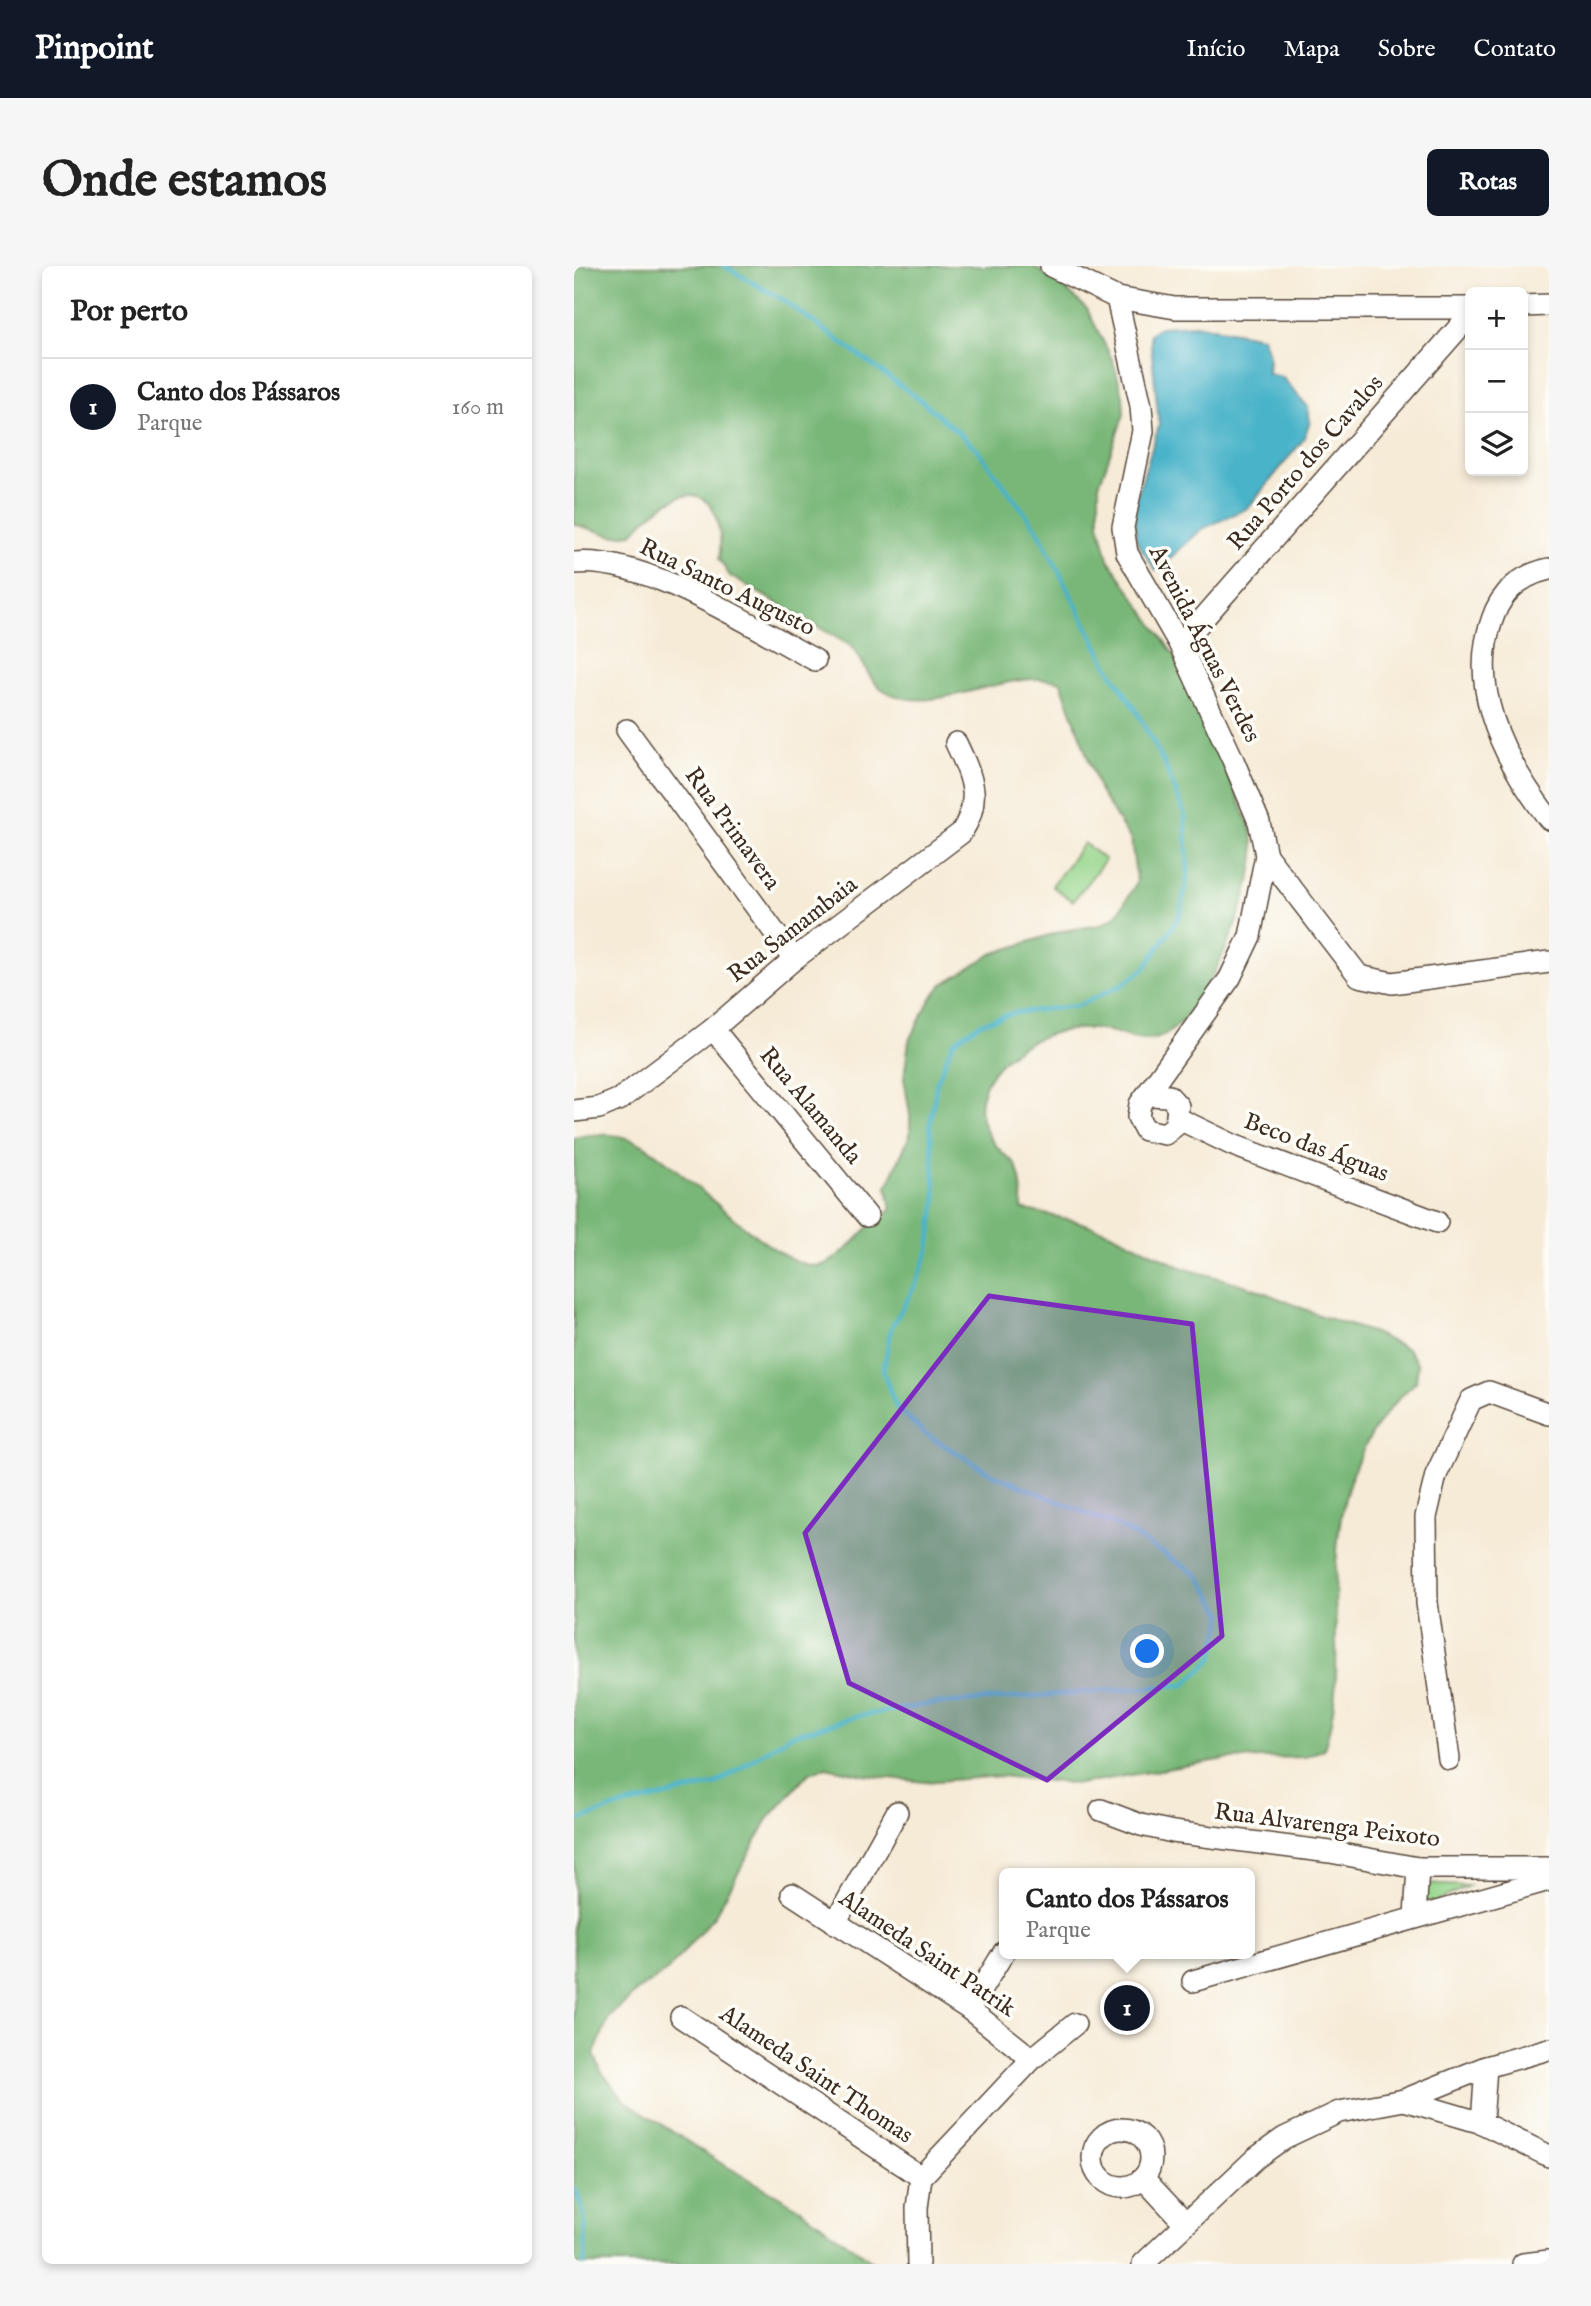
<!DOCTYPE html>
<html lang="pt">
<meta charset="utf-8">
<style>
:root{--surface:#fff;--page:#f6f6f6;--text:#222;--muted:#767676;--line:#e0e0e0;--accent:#111827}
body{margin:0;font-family:"IM FELL English",serif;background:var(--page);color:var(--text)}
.controls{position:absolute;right:21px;top:21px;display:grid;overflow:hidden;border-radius:10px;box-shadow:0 4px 10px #0003}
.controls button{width:63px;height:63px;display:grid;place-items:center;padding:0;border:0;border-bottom:2px solid var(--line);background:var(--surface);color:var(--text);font:35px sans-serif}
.you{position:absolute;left:574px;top:1386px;width:24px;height:24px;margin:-18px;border:5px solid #fff;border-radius:50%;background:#1a73e8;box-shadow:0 0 0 10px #1a73e833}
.badge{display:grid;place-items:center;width:46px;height:46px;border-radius:50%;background:var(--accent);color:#fff;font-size:23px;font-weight:700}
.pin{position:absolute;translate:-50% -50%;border:4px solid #fff;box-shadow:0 2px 7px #0006}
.popup{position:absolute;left:425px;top:1602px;width:256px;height:91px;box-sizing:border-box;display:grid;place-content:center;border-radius:10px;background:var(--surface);filter:drop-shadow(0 2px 5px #0005);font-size:23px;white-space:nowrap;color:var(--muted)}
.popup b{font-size:26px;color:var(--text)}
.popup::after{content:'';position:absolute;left:50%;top:100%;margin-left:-14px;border:14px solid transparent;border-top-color:var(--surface)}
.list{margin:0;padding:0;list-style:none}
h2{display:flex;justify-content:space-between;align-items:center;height:91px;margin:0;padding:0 28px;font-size:30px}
h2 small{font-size:23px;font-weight:400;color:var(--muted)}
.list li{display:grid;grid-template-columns:46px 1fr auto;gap:21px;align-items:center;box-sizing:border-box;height:98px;padding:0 28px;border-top:2px solid var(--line)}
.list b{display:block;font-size:26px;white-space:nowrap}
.list p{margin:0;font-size:23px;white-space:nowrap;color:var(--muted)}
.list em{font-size:23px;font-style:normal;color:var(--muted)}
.icon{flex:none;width:38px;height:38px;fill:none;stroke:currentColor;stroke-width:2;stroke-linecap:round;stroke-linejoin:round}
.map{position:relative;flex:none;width:975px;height:1998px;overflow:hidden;border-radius:10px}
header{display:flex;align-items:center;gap:42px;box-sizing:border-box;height:98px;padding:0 35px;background:var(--accent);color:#fff}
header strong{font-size:33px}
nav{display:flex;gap:38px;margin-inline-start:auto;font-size:24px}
.intro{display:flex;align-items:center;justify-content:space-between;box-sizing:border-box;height:168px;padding:0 42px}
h1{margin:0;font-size:49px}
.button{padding:18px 32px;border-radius:10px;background:var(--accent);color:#fff;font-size:24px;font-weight:700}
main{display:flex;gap:42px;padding:0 42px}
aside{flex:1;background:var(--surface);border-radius:10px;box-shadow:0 4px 10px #0003}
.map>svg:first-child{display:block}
.green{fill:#97d68c;stroke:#698055;stroke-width:2}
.forest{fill:#79b778;stroke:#5a704b;stroke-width:2}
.water{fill:#4ab3c9;stroke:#426e74;stroke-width:2}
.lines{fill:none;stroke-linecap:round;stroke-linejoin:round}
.stream{stroke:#4ab3c9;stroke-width:4.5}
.minor-casing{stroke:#57473a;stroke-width:24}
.minor{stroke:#fff;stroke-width:21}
.marked{fill:#7b2cbf;fill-opacity:0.2;stroke:#7b2cbf;stroke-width:5;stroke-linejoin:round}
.labels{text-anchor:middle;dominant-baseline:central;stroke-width:7;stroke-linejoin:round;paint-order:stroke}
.street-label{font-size:24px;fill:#3b2a1e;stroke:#fdfcf7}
</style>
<header>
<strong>Pinpoint</strong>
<nav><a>Início</a><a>Mapa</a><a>Sobre</a><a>Contato</a></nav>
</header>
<div class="intro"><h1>Onde estamos</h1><a class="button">Rotas</a></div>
<main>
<aside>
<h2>Por perto<small></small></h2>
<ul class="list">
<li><span class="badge">1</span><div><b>Canto dos Pássaros</b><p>Parque</p></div><em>160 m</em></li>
</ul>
</aside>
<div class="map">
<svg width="975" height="1998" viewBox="0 0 975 1998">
<rect width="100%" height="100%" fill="#fdfcf7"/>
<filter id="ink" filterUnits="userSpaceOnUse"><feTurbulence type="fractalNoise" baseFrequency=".0143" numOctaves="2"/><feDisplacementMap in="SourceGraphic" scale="14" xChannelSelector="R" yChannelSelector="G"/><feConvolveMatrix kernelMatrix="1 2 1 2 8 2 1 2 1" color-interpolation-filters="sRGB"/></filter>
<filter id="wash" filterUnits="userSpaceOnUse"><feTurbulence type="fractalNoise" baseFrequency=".00686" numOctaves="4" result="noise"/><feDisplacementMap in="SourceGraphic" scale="28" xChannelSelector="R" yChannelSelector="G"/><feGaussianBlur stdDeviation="1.57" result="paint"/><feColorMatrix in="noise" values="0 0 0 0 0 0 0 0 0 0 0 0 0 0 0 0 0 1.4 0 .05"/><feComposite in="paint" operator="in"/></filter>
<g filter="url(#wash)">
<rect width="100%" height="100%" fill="#f6ebd7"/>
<g class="green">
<path d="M510 577 531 594 499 635 478 620Z"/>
<path d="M849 1618 894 1620 852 1641Z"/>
<path d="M572 1731 576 1741 535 1753 530 1743Z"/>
</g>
<path class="forest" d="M0 0H459L486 18 513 43 539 95 549 130 550 148 525 219V257L534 293 611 405 677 563C678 571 681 580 680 589 677 633 627 764 580 773 561 777 546 766 528 764 482 757 421 782 408 829 402 850 413 872 428 886 431 890 437 893 440 897 448 909 448 929 448 943L502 955 537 967 609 1002 677 1021 747 1050 800 1067 834 1083 844 1098 842 1116C762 1186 759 1272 762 1372 763 1410 762 1447 750 1483L731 1491 651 1493 504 1518 427 1510 350 1516 290 1509 252 1501 235 1507 194 1553 141 1649 94 1704 62 1726 35 1752 20 1788 27 1805 50 1834 145 1896 222 1940 302 1998H0V872C21 867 43 867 63 876 104 894 211 1016 251 998 277 987 291 957 317 944L313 921 336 869V849L330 812 335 774 357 732 369 718 418 688 488 665 527 659 543 649 563 616 557 574 526 526 487 416C431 400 355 456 308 423 292 412 290 393 277 380L156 310 145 293C150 267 141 215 101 233 84 240 70 254 58 268L39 270 0 258Z"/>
<path class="water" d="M623 59 688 71 695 89 694 108 708 111 734 141 736 156 729 174 674 242 628 263 582 305 562 274 560 240 585 159 576 68 586 61Z"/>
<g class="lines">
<g class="stream">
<path d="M0 1556 43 1541 142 1518 217 1469 285 1450 356 1438 610 1419 639 1392 649 1348 624 1309 550 1263 418 1208 350 1167 322 1141 309 1106 317 1062 342 1018 355 983 362 933 356 859 363 816 379 776 405 758 438 747 503 740 548 719 571 702 606 649 614 606 611 549 590 497 563 446 534 401 463 263 401 181 349 136 209 34 150 0"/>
<path d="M0 1922C13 1940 13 1976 10 1998"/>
</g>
</g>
</g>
<g filter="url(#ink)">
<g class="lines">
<g class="minor-casing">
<g id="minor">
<path d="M477 0 543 32 567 140 569 165 549 261 553 287 606 379 659 494 685 556 692 589 676 670 656 712 566 838 564 851 571 864 591 868 602 859 604 840 595 830 576 829"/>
<path d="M543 32 601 42H896"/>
<path d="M949 40 975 39"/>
<path d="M0 297C72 290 177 360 241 394"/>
<path d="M975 303C947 309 927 326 918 354 893 424 932 497 975 553"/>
<path d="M606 379 896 49"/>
<path d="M53 464 220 693"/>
<path d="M692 589 785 710 818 717 975 696"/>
<path d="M139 763 293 950"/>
<path d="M0 845 25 842 46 833 139 763 220 693 387 567C409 534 398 511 382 477"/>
<path d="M605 853 659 879 863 956"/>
<path d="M875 1493 853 1337 852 1251 862 1209 897 1134 915 1126 975 1148"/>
<path d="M527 1544 567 1559 599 1566 756 1586 844 1602H975"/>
<path d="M218 1628 395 1743 458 1793"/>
<path d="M841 1651 844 1602"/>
<path d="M261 1657 323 1546"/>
<path d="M619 1715 975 1614"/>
<path d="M395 1743 430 1686"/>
<path d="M107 1751 347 1911"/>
<path d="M830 1834 912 1801 975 1783"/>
<path d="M908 1857 912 1801"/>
<circle cx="548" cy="1892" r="29"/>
<path d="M569 1912 611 1957"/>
<path d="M344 1998 343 1942 347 1911 458 1793 501 1758"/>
<path d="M569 1998 682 1892 710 1872 765 1846 830 1834 908 1857 975 1890"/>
<path d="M949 1998 975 1995"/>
</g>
</g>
<use href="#minor" class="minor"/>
</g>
</g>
<path class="marked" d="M415 1030 618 1058 648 1370 473 1514 275 1417 231 1267Z"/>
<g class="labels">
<g class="street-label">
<text transform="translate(732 197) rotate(-49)">Rua Porto dos Cavalos</text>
<text transform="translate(153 322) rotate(26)">Rua Santo Augusto</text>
<text transform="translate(630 378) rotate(63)">Avenida Águas Verdes</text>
<text transform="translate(158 563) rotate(54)">Rua Primavera</text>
<text transform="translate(219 664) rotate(-38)">Rua Samambaia</text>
<text transform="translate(236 840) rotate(50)">Rua Alamanda</text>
<text transform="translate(742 882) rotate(21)">Beco das Águas</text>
<text transform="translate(753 1560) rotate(7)">Rua Alvarenga Peixoto</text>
<text transform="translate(353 1688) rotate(34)">Alameda Saint Patrik</text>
<text transform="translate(242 1809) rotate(34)">Alameda Saint Thomas</text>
</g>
</g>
</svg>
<div class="controls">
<button>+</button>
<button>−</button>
<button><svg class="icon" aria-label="layers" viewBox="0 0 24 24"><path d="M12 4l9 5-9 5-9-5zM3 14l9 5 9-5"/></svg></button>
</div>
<div class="you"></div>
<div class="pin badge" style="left:553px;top:1742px">1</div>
<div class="popup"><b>Canto dos Pássaros</b>Parque</div>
</div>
</main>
